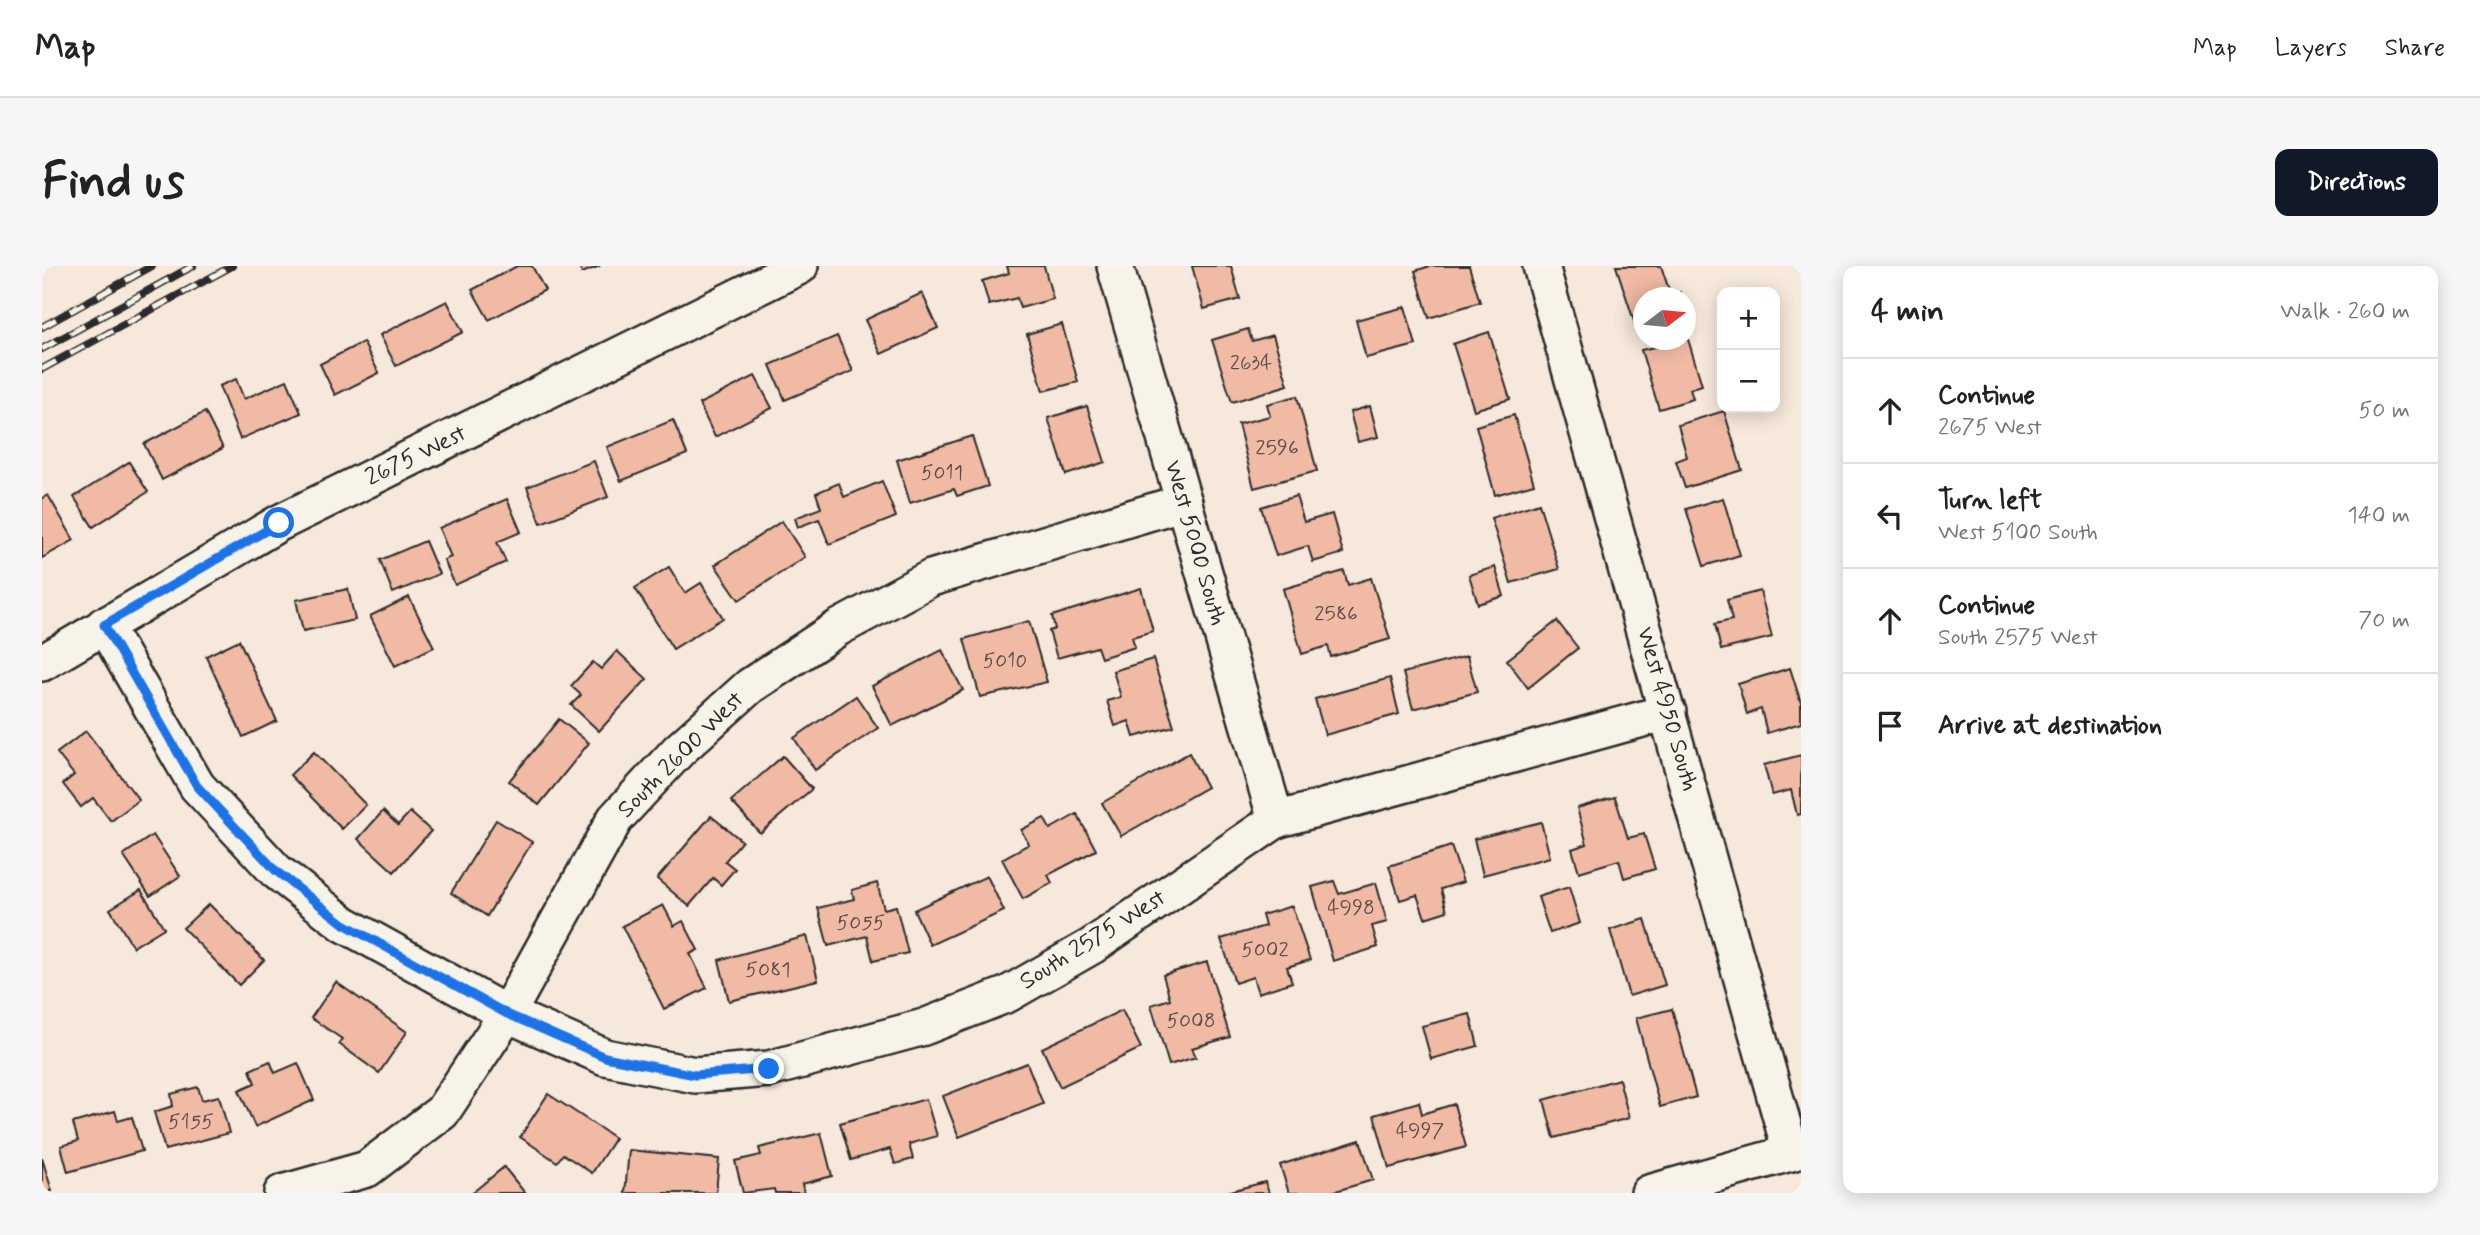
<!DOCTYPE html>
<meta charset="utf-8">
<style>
:root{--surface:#fff;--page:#f6f6f6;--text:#222;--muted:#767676;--line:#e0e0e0;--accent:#111827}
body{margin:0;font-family:Mynerve,sans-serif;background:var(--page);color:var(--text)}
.controls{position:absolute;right:21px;top:21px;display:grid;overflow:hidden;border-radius:14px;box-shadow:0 4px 18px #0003}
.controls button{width:63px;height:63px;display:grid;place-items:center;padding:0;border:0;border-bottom:2px solid var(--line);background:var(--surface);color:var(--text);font:35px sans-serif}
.compass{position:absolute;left:1591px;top:21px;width:63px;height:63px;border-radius:50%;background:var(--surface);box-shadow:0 4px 18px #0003;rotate:74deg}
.stop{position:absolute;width:21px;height:21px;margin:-16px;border:5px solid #1a73e8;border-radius:50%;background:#fff}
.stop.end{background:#1a73e8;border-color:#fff;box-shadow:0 2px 7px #0008}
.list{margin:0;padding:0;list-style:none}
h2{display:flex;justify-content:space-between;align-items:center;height:91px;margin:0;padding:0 28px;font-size:30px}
h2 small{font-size:23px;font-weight:400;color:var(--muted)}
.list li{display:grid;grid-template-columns:46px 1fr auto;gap:21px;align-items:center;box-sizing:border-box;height:105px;padding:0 28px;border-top:2px solid var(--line)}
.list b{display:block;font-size:26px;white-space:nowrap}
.list p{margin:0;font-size:23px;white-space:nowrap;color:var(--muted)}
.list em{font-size:23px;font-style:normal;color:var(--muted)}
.icon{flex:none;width:38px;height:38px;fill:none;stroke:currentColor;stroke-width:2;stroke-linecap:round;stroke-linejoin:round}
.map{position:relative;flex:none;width:1759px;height:927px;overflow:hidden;border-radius:14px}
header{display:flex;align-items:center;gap:42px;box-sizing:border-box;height:98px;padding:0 35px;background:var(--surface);border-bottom:2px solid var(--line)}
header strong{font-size:33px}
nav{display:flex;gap:38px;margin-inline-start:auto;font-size:24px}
.intro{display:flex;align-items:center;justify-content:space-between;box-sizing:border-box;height:168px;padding:0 42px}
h1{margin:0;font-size:49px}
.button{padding:18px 32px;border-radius:14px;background:var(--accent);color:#fff;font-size:24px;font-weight:700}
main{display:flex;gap:42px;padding:0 42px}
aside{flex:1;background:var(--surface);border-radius:14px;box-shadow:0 4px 18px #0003}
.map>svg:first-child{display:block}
.building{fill:#f0baa4;stroke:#2b2b2b;stroke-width:2}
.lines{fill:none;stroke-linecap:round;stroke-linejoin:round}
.minor-casing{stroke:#2b2b2b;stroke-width:40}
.minor{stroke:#f7f3e8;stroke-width:35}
.rail-casing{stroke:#2b2b2b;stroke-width:8}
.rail{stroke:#f7f3e8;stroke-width:5;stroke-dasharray:16;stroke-linecap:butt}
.route{stroke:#1a73e8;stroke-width:9}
.labels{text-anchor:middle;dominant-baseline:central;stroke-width:5;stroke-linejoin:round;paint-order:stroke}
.number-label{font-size:21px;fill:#5c4f49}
.street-label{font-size:24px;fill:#2b2b2b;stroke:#f7f3e8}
</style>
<header>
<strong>Map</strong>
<nav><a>Map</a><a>Layers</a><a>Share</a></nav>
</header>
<div class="intro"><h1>Find us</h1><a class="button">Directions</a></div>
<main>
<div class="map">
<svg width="1759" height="927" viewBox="0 0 1759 927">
<rect width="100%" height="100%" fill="#f6e8da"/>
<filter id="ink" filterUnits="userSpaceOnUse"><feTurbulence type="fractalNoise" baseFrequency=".0143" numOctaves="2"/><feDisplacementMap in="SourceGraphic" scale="14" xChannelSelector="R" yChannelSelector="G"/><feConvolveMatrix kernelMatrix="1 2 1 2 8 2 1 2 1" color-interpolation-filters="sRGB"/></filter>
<g filter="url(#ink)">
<g class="building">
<path d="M475 0H490L503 24 447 54 430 24Z"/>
<path d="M537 0H558L540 7Z"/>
<path d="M965 0H1002L1011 33 978 42 975 32 947 39 940 15 967 7Z"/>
<path d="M1150 0H1189L1198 33 1162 43Z"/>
<path d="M1388 0H1427L1438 36 1387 52 1373 5Z"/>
<path d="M1574 0H1619L1629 30 1638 26 1640 32H1602V58L1594 61Z"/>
<path d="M880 27 896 62 839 88 823 54Z"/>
<path d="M405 35 421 66 354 100 338 69Z"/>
<path d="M1363 41 1374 79 1324 92 1314 54Z"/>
<path d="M1020 58 1036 116 1001 125 985 68Z"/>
<path d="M1206 63 1210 75 1231 69 1246 119 1190 136 1170 74Z"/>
<path d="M1447 66 1468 133 1432 144 1411 78Z"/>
<path d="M795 70 811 105 743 134 728 99Z"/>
<path d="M1645 70 1660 119 1648 123 1651 133 1617 143 1599 84 1644 74Z"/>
<path d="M321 76 337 107 293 129 278 98Z"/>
<path d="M713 110 730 142 673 171 657 138Z"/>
<path d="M194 113 202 133 245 114 259 147 198 173 177 120Z"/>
<path d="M1255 130 1275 205 1212 222 1196 158 1228 150 1225 138Z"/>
<path d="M1045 140 1063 196 1024 209 1006 152Z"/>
<path d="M1328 140 1336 171 1316 176 1308 146Z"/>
<path d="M1682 145 1700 204 1643 222 1634 195 1645 191 1636 159Z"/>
<path d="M163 146 181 182 120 214 102 178Z"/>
<path d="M1472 149 1492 218 1453 229 1434 160Z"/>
<path d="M631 154 645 188 579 215 565 181Z"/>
<path d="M930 170 946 220 915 230 912 223 868 237 855 194Z"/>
<path d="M552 195 566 231 499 257 485 221Z"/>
<path d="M87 196 106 226 51 261 32 231Z"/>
<path d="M840 215 854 251 787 278 777 253 756 261 753 252 779 242 774 227 797 217 802 231Z"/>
<path d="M6 229 32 274 0 292V232Z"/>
<path d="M1254 230 1262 256 1290 248 1301 287 1271 296 1266 280 1234 290 1219 241Z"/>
<path d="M1681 232 1698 289 1662 300 1644 243Z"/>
<path d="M465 233 479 266 455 276 464 296 413 319 402 294 409 291 397 262Z"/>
<path d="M1497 237 1517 303 1469 317 1449 252Z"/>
<path d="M740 255 763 291 697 334 673 299Z"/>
<path d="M383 275 397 308 351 327 338 294Z"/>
<path d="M627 301 643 327 659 317 681 352 631 383 593 322Z"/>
<path d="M1453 301 1462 330 1436 338 1427 309Z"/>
<path d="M1302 305 1306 319 1329 312 1348 373 1289 391 1286 380 1260 388 1241 323Z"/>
<path d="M1099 322 1111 365 1090 371 1093 381 1059 392 1055 381 1015 392 1007 365 1013 363 1010 350Z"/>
<path d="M306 323 313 354 261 365 254 334Z"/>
<path d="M1718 325 1730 371 1679 384 1673 358 1690 354 1685 334Z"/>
<path d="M367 331 392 381 353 400 328 350Z"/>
<path d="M987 355 1005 416 938 431 922 373Z"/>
<path d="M1515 355 1536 382 1486 422 1465 394Z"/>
<path d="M197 374 235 455 201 471 164 390Z"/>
<path d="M900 384 921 424 850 460 830 420Z"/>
<path d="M575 385 605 413 557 465 529 439 539 429 529 420 551 396 559 403Z"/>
<path d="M1425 390 1435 426 1371 443 1361 407Z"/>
<path d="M1111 393 1132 460 1092 471 1087 455 1073 460 1065 435 1079 431 1071 405Z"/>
<path d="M1748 402 1759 437V457L1725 467 1719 443 1705 448 1696 418Z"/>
<path d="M1348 412 1357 448 1283 469 1273 433Z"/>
<path d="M814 430 836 462 773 504 752 472Z"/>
<path d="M517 453 547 477 497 539 467 515Z"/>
<path d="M44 465 97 534 69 555 51 532 39 541 21 518 32 509 15 487Z"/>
<path d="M272 486 324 539 300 563 248 509Z"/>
<path d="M1147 487 1165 521 1079 570 1060 537Z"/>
<path d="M1759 489V548L1755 549 1749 524 1730 529 1722 499Z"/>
<path d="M741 490 770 523 718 567 689 535Z"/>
<path d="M1573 531 1586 572 1602 568 1613 603 1582 612 1577 594 1537 606 1530 583 1545 578 1535 542Z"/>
<path d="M341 545 356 559 368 546 389 565 352 606 316 573Z"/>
<path d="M1035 548 1054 584 1006 609 1010 617 981 633 960 593 987 578 979 564 1002 552 1008 563Z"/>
<path d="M669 550 700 575 683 595 693 603 679 619 671 612 647 640 615 613Z"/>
<path d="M454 554 490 576 445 650 409 627Z"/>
<path d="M1499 556 1508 591 1441 609 1432 573Z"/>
<path d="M111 569 138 610 108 630 81 589Z"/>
<path d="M1409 580 1421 616 1399 623 1405 645 1383 652 1375 629 1358 634 1347 600Z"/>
<path d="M945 610 962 645 888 679 872 644Z"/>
<path d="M1292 615 1297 628 1334 617 1345 656 1330 660 1336 681 1291 695 1270 621Z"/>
<path d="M835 617 842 643 854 640 866 687 831 695 825 670 786 680 776 642 812 633 810 624Z"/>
<path d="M1527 621 1538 657 1508 667 1496 631Z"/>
<path d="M99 624 122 662 91 681 68 643Z"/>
<path d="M167 638 222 694 197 719 141 662Z"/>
<path d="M621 639 632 660 641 655 656 684 648 688 665 722 622 743 580 660Z"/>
<path d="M1250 640 1268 694 1245 701 1250 716 1216 727 1211 711 1193 717 1179 673 1223 660 1220 649Z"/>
<path d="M1603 653 1623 719 1587 730 1568 664Z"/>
<path d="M765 670 776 714 687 735 677 694Z"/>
<path d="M1165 696 1188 771 1150 782 1154 791 1127 799 1109 739 1128 733 1121 709Z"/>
<path d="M294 716 365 766 337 807 297 778 300 773 269 752Z"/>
<path d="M1630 743 1654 831 1618 841 1594 752Z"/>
<path d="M1080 744 1099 782 1018 821 1000 782Z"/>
<path d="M1428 748 1436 780 1389 793 1380 760Z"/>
<path d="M228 795 233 807 256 797 272 834 213 861 197 824 213 817 208 804Z"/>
<path d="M985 797 1001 838 917 871 901 830Z"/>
<path d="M1577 813 1587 852 1512 872 1502 834Z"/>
<path d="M156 821 160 834 177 830 187 867 123 884 112 846 131 840 129 828Z"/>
<path d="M506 828 573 872 550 907 521 888 515 896 478 871Z"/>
<path d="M884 833 895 870 867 878 871 893 853 898 848 883 809 894 798 857Z"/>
<path d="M1377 836 1380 848 1412 838 1424 881 1347 902 1332 849Z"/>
<path d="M73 845 76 855 90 851 100 885 26 906 19 880 36 875 31 857Z"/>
<path d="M779 867 790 910 760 918 762 927H733L732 923 701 927 693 895 719 889 717 882Z"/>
<path d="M1318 874 1331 914 1287 927H1247L1238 899Z"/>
<path d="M587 884 677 893 674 927H583Z"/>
<path d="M0 892 10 925 4 927H0Z"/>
<path d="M462 901 483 927H430Z"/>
<path d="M1223 916 1227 927H1181Z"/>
</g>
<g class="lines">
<g class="minor-casing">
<g id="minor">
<path d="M1073 0 1234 554"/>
<path d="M1499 0 1749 887"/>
<path d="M62 359 155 520 234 605 302 658 465 748 563 791 653 809 727 803 882 761 966 728 1050 680 1234 554 1626 446"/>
<path d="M0 397 237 257 758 0"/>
<path d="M240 927 325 903 400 846 465 748 573 553 637 484 708 420 796 362 889 312 1142 236"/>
<path d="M1607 927 1759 884"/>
</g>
</g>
<use href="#minor" class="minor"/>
<g class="rail-casing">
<g id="rail">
<path d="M0 61 110 0"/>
<path d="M0 83 151 0"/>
<path d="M0 103 190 0"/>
</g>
</g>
<use href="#rail" class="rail"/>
</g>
</g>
<g class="lines" filter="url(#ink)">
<path class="route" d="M237 257 62 359 155 520 234 605 302 658 465 748 563 791 653 809 727 803"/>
</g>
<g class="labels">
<g class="number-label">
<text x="1209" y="97">2634</text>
<text x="1235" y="182">2596</text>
<text x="900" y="207">5011</text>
<text x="1294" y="348">2586</text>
<text x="963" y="395">5010</text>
<text x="1309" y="642">4998</text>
<text x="819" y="657">5055</text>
<text x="1223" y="684">5002</text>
<text x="726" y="704">5081</text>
<text x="1149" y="755">5008</text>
<text x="149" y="856">5155</text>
<text x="1378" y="865">4997</text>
</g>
<g class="street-label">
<text transform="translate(374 190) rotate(-26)">2675 West</text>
<text transform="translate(1153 277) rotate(74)">West 5000 South</text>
<text transform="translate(1625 443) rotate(74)">West 4950 South</text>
<text transform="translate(639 489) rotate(-45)">South 2600 West</text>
<text transform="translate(1051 674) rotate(-32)">South 2575 West</text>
</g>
</g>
</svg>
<div class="controls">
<button>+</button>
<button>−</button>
</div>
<svg class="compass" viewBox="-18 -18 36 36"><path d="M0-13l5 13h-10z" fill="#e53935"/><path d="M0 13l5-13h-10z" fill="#767676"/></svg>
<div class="stop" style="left:237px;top:257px"></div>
<div class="stop end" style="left:727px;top:803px"></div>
</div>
<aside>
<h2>4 min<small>Walk · 260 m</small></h2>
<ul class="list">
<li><svg class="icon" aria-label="ahead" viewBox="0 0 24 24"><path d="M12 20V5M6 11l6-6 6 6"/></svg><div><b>Continue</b><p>2675 West</p></div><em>50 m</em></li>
<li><svg class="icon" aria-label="left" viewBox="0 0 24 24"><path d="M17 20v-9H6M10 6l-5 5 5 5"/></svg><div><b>Turn left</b><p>West 5100 South</p></div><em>140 m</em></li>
<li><svg class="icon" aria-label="ahead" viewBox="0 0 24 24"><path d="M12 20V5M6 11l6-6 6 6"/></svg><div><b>Continue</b><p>South 2575 West</p></div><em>70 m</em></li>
<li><svg class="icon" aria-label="arrive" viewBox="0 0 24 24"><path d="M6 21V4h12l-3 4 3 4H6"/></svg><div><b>Arrive at destination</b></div></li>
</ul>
</aside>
</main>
